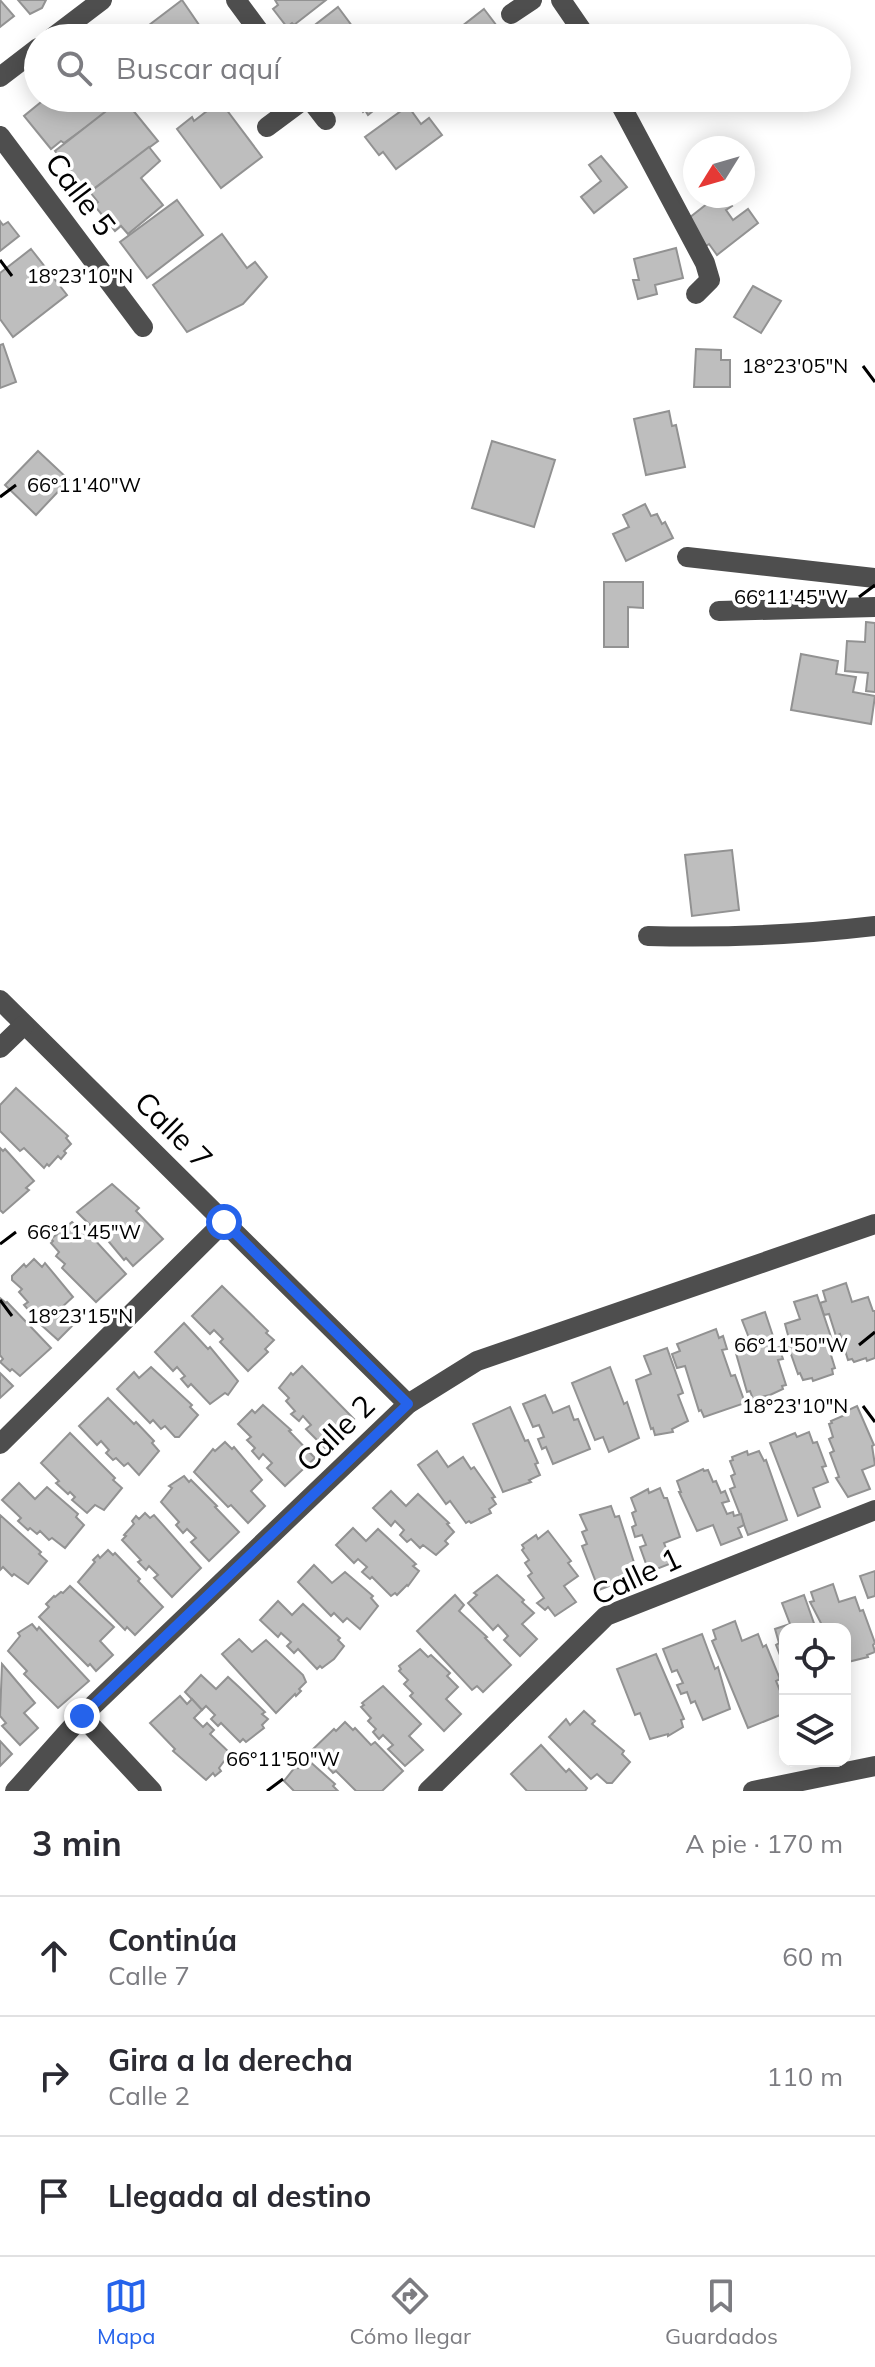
<!DOCTYPE html>
<html lang="es">
<meta charset="utf-8">
<style>
:root{--surface:#fff;--page:#f7f7f7;--text:#2b2b33;--muted:#7c7c81;--line:#e1e1e2;--accent:#2563eb}
body{margin:0;font-family:Mulish,sans-serif;background:var(--page);color:var(--text)}
.controls{position:absolute;right:24px;bottom:24px;display:grid;overflow:hidden;border-radius:16px;box-shadow:0 4px 20px #0003}
.controls button{width:72px;height:72px;display:grid;place-items:center;padding:0;border:0;border-bottom:2px solid var(--line);background:var(--surface);color:var(--text);font:40px sans-serif}
.compass{position:absolute;left:683px;top:136px;width:72px;height:72px;border-radius:50%;background:var(--surface);box-shadow:0 4px 20px #0003;rotate:233deg}
.stop{position:absolute;width:24px;height:24px;margin:-18px;border:6px solid #2563eb;border-radius:50%;background:#fff}
.stop.end{background:#2563eb;border-color:#fff;box-shadow:0 2px 8px #0008}
.list{margin:0;padding:0;list-style:none}
h2{display:flex;justify-content:space-between;align-items:center;height:104px;margin:0;padding:0 32px;font-size:34px}
h2 small{font-size:26px;font-weight:400;color:var(--muted)}
.list li{display:grid;grid-template-columns:52px 1fr auto;gap:24px;align-items:center;box-sizing:border-box;height:120px;padding:0 32px;border-top:2px solid var(--line)}
.list b{display:block;font-size:30px;white-space:nowrap}
.list p{margin:0;font-size:26px;white-space:nowrap;color:var(--muted)}
.list em{font-size:26px;font-style:normal;color:var(--muted)}
.icon{flex:none;width:44px;height:44px;fill:none;stroke:currentColor;stroke-width:2;stroke-linecap:round;stroke-linejoin:round}
.map{position:relative;flex:none;width:875px;height:1791px;overflow:hidden}
.search{position:absolute;background:var(--surface);box-shadow:0 4px 20px #0003;left:24px;right:24px;top:24px;height:88px;display:flex;align-items:center;gap:20px;box-sizing:border-box;padding:0 28px;border-radius:44px;color:var(--muted);font-size:30px}
.sheet{height:464px;background:var(--surface)}
nav{display:flex;justify-content:space-around;align-items:center;box-sizing:border-box;height:112px;border-top:2px solid var(--line);background:var(--surface);font-size:22px;color:var(--muted)}
nav a{display:grid;justify-items:center;gap:4px}
nav .on{color:var(--accent)}
.map>svg:first-child{display:block}
.building{fill:#bebebe;stroke:#929292;stroke-width:2}
.lines{fill:none;stroke-linecap:round;stroke-linejoin:round}
.minor{stroke:#4e4e4e;stroke-width:20}
.route{stroke:#2563eb;stroke-width:10}
.ticks{fill:none;stroke:#000;stroke-width:3}
.labels{text-anchor:middle;dominant-baseline:central;stroke-width:7;stroke-linejoin:round;paint-order:stroke}
.street-label{font-size:30px;fill:#000;stroke:#fff}
.ticks-label{font-size:20px;text-anchor:middle;fill:#000;stroke:#fff;stroke-width:7;stroke-linejoin:round;paint-order:stroke}
</style>
<div class="map">
<svg width="875" height="1791" viewBox="0 0 875 1791">
<rect width="100%" height="100%" fill="#fff"/>
<g class="building">
<path d="M0 0 14 16 0 27Z"/>
<path d="M18 0H46L42 8 30 14Z"/>
<path d="M182 0 208 38H132Z"/>
<path d="M275 0H326L294 25 292 23 287 27 273 9 278 5Z"/>
<path d="M338 7 361 38H298Z"/>
<path d="M484 9 506 38H463L457 30Z"/>
<path d="M46 98H119L105 109 107 112 64 143 61 141 51 149 24 116Z"/>
<path d="M123 98 158 141 88 193 55 151Z"/>
<path d="M353 98H387L388 99 368 115 365 110 363 112Z"/>
<path d="M220 101 262 157 221 188 177 129 192 117 194 121Z"/>
<path d="M408 106 421 124 429 118 442 135 396 169 383 152 379 155 365 137Z"/>
<path d="M149 147 160 161 141 178 163 205 128 234 121 226 115 231 94 205 98 202 90 192Z"/>
<path d="M601 156 627 187 594 213 581 197 601 181 589 165Z"/>
<path d="M717 196H724L732 206 726 210 733 220 748 209 758 223 717 255 709 244 706 246 689 218Z"/>
<path d="M177 200 203 235 147 278 120 242Z"/>
<path d="M0 221 3 225 8 222 19 236 0 251Z"/>
<path d="M222 234 247 268 255 262 267 277 243 304 187 332 153 285Z"/>
<path d="M676 248 683 278 655 285 657 294 638 299 633 280H639L634 259Z"/>
<path d="M31 249 67 295 13 337 0 319V273Z"/>
<path d="M753 286 781 301 761 333 734 317Z"/>
<path d="M3 344 16 382 0 388V345Z"/>
<path d="M696 349 721 350V360H730V387H694Z"/>
<path d="M669 411 672 426 676 425 685 467 646 475 634 419Z"/>
<path d="M492 441 555 460 534 527 472 508Z"/>
<path d="M38 451 69 480 36 515 5 485Z"/>
<path d="M645 504 651 516 657 514 662 524 665 522 673 538 626 561 613 534 629 527 623 515Z"/>
<path d="M604 582H643V608L628 607V647H604Z"/>
<path d="M866 622 875 623V692L866 691 868 673 845 671 847 641 865 642Z"/>
<path d="M801 654 838 661 836 674 856 677 853 692 875 696 871 724 791 710Z"/>
<path d="M732 850 739 910 692 916 685 855Z"/>
<path d="M16 1088 68 1136 66 1138 71 1144 64 1151 66 1153 61 1159 58 1156 49 1166 47 1164 44 1168 24 1148 20 1151 0 1131V1105Z"/>
<path d="M0 1148 3 1151 5 1149 34 1181 26 1188 29 1190 3 1213 0 1210Z"/>
<path d="M112 1184 139 1208 136 1211 163 1239 133 1266 126 1258 124 1260 100 1231 98 1233 77 1212Z"/>
<path d="M72 1222 80 1229 83 1227 126 1274 96 1302 62 1268 65 1264 56 1256 59 1252 51 1243 53 1241 51 1239Z"/>
<path d="M34 1259 42 1267 45 1263 73 1297 61 1308 75 1323 58 1340 29 1314 31 1313 24 1305 28 1302 19 1292 22 1289 12 1280V1276L24 1264 26 1267Z"/>
<path d="M846 1283 852 1302 868 1297 873 1311H875V1358L867 1361 866 1358 854 1362 852 1359 848 1360 840 1334 836 1336 829 1314 824 1315 820 1303 826 1301 823 1291Z"/>
<path d="M222 1286 268 1331 266 1333 274 1340 265 1349 268 1352 248 1371 220 1342 223 1339 214 1330 210 1334 192 1316Z"/>
<path d="M817 1295 832 1340 827 1342 835 1368 832 1369 833 1374 813 1381 812 1378 803 1380 800 1373 798 1374 786 1340 789 1339 785 1324 800 1319 794 1302Z"/>
<path d="M0 1298 6 1303 7 1302 51 1348 20 1376 12 1369 10 1371 0 1362 3 1359 0 1355Z"/>
<path d="M765 1312 773 1336 767 1338 772 1350 779 1347 783 1359 778 1360 786 1385 782 1386 783 1389 770 1395 753 1399 750 1391 747 1392 733 1343 749 1338 742 1320Z"/>
<path d="M184 1323 208 1349 210 1347 238 1381 228 1395 225 1393 210 1404 191 1384 188 1387 181 1379 185 1376 177 1367 173 1371 155 1352Z"/>
<path d="M716 1329 719 1338 723 1336 727 1349 722 1350 731 1376 735 1375 745 1403 704 1417 701 1410 699 1411 685 1366 677 1368 672 1354 680 1351 677 1344Z"/>
<path d="M667 1348 683 1393 678 1395 688 1421 672 1429 673 1432 655 1435 653 1428 651 1429 636 1380 651 1374 644 1356Z"/>
<path d="M302 1366 354 1419 325 1448 306 1429 311 1425 303 1416 299 1421 291 1414 295 1411 286 1401 289 1398 279 1388 291 1373 293 1375Z"/>
<path d="M151 1367 192 1405 190 1407 198 1415 179 1437H175L165 1426 161 1429 153 1420 150 1423 117 1389 134 1372 139 1378Z"/>
<path d="M610 1367 624 1404 627 1402 639 1438 609 1452 603 1437 595 1440 572 1383Z"/>
<path d="M0 1373 13 1386 0 1398Z"/>
<path d="M545 1395 553 1413 569 1406 574 1420 578 1419 590 1449 553 1464 546 1447 542 1449 538 1439 544 1437 539 1425 533 1427 523 1404Z"/>
<path d="M108 1398 134 1424 136 1422 154 1441 152 1443 159 1451 139 1475 128 1463 124 1466 116 1458 113 1460 106 1453 109 1450 101 1441 97 1445 79 1426Z"/>
<path d="M263 1405 291 1430 289 1431 315 1458 285 1486 267 1468 272 1463 263 1454 259 1459 252 1451 255 1448 247 1440 251 1437 238 1424 252 1410 255 1413Z"/>
<path d="M857 1406 874 1445 872 1446 875 1465 862 1470 870 1489 848 1497 836 1478 839 1477 830 1453 834 1451 829 1439 833 1437 829 1424 832 1423 831 1421 845 1415 844 1412Z"/>
<path d="M510 1407 525 1441 528 1440 538 1463 535 1464 540 1475 529 1480 531 1482 503 1492 473 1424Z"/>
<path d="M809 1432 813 1443 817 1442 826 1466 822 1467 828 1482 813 1488 820 1507 798 1516 770 1443 795 1433 797 1437Z"/>
<path d="M70 1433 115 1478 113 1480 122 1488 104 1510 95 1505 87 1513 72 1500 75 1497 70 1492 68 1494 56 1483 59 1481 41 1463Z"/>
<path d="M225 1442 232 1449 234 1447 262 1480 251 1491 265 1506 248 1523 231 1505 228 1507 194 1472 213 1449 215 1451Z"/>
<path d="M437 1451 448 1467 463 1457 471 1469 474 1467 495 1497 492 1498 496 1504 489 1509 491 1513 471 1523 469 1521 466 1523 450 1501 446 1504 418 1465Z"/>
<path d="M747 1451 748 1455 759 1451 764 1461 766 1460 787 1520 748 1535 730 1489 735 1487 731 1476 735 1474 730 1461 733 1460 732 1457Z"/>
<path d="M703 1469 704 1471 708 1470 713 1482 716 1481 721 1493 725 1491 729 1501 722 1503 727 1514 733 1512 734 1516 741 1514 744 1525 738 1528 742 1537 721 1545 713 1525 697 1531 679 1492H681L677 1481Z"/>
<path d="M184 1476 189 1482 191 1480 217 1506 215 1507 239 1532 209 1561 191 1542 196 1538 187 1529 183 1533 176 1525 179 1522 161 1502 172 1488 169 1486Z"/>
<path d="M19 1483 35 1499 47 1487 78 1514 76 1517 84 1525 65 1548 52 1538 49 1540 40 1531 37 1534 30 1528 28 1530 18 1521 21 1518 2 1500Z"/>
<path d="M660 1488 664 1498H667L680 1537 664 1543 672 1563 649 1572 640 1547 646 1545 642 1535 635 1537 632 1527 636 1525 632 1513 636 1511 631 1498 648 1489 649 1493Z"/>
<path d="M391 1491 406 1506 418 1494 449 1523 447 1524 454 1532 445 1541 448 1544 436 1555 423 1545 420 1548 411 1539 407 1542 400 1535 404 1530 395 1521 391 1526 373 1508Z"/>
<path d="M611 1506 615 1517 619 1516 638 1575 599 1590 582 1546 587 1544 582 1532 587 1530 580 1515Z"/>
<path d="M145 1513 150 1518 154 1515 201 1568 172 1597 154 1578 158 1575 149 1566 146 1570 138 1562 141 1560 122 1540 126 1536 124 1535 134 1524 132 1521 136 1516 139 1519Z"/>
<path d="M0 1515 41 1552 39 1554 47 1561 28 1584 14 1574 12 1576 3 1567 0 1570Z"/>
<path d="M353 1528 366 1541 378 1529 416 1564 413 1566 419 1571 408 1586 407 1585 397 1595 395 1593 391 1596 372 1577 370 1579 362 1572 367 1567 358 1559 354 1563 336 1545Z"/>
<path d="M548 1531 571 1561 568 1563 578 1576 564 1586 576 1602 555 1616 548 1607 545 1610 537 1603 544 1598 528 1576 532 1573 525 1563 529 1560 522 1550 524 1548 522 1545 536 1535 538 1539Z"/>
<path d="M108 1550 113 1555 115 1553 140 1579 138 1581 163 1607 135 1635 127 1627 125 1630 78 1582 95 1562 93 1560 98 1555 100 1558Z"/>
<path d="M314 1565 332 1583 345 1572 373 1596 371 1598 378 1606 360 1629 347 1618 343 1622 334 1613 331 1616 298 1582Z"/>
<path d="M875 1571V1596L868 1598 860 1576Z"/>
<path d="M497 1575 524 1600 522 1602 534 1613 522 1624 537 1639 520 1656 504 1640 508 1636 498 1625 493 1630 468 1603 477 1595 474 1593Z"/>
<path d="M833 1584 839 1602 855 1597 860 1611 863 1610 875 1643 873 1645 875 1652 867 1655 868 1657 848 1662 849 1664 845 1666V1629H824L810 1602 814 1601 811 1592Z"/>
<path d="M70 1586 114 1627 100 1641 113 1655 96 1671 90 1664 88 1666 39 1617 49 1607 46 1604 54 1596 55 1597 61 1592 63 1593Z"/>
<path d="M455 1595 464 1605 459 1611 487 1637 485 1638 511 1665 483 1692 477 1686 472 1690 417 1631Z"/>
<path d="M804 1595 816 1629H785V1668L776 1645 779 1643 775 1629 790 1624 782 1603Z"/>
<path d="M278 1601 292 1615 303 1604 340 1638 338 1640 344 1646 334 1659 322 1668 320 1666 317 1669 298 1649 294 1653 287 1646 291 1642 281 1633 278 1637 260 1620Z"/>
<path d="M735 1621 742 1641 758 1634 763 1647 766 1645 780 1679 776 1681 785 1703V1713L748 1728 712 1641 716 1639 713 1630Z"/>
<path d="M32 1624 37 1630 39 1627 89 1681 58 1708 24 1674 27 1671 8 1651 20 1636 18 1633Z"/>
<path d="M702 1634 715 1669 718 1667 730 1709 703 1720 695 1701 691 1703 687 1692 681 1694 677 1685 683 1683 677 1670 672 1672 663 1649Z"/>
<path d="M239 1639 252 1652 266 1640 303 1675 306 1682 299 1689 301 1691 296 1696 295 1694 276 1713 222 1654Z"/>
<path d="M420 1649 428 1657 431 1655 450 1673 447 1676 458 1687 446 1699 461 1714 444 1731 410 1696 413 1693 404 1684 408 1680 399 1671 401 1669 399 1666Z"/>
<path d="M656 1654 684 1719 681 1720 683 1727 668 1736V1734L650 1739 640 1713 635 1715 617 1669Z"/>
<path d="M2 1664 35 1703 24 1713 38 1728 20 1745 2 1726 6 1723 0 1716Z"/>
<path d="M201 1675 216 1689 228 1677 239 1687 265 1712 262 1714 268 1719 262 1725 264 1728 246 1742 243 1739 240 1742 221 1723 218 1726 211 1719 215 1715 206 1706 202 1710 185 1692Z"/>
<path d="M383 1686 421 1724 409 1736 423 1750 405 1766 388 1749 393 1745 383 1735 379 1739 373 1732 376 1729 368 1721 371 1718 361 1707 364 1705 362 1703Z"/>
<path d="M180 1696 187 1704 192 1699 202 1710 194 1718 203 1727 207 1723 214 1730 210 1734 230 1753 219 1768 221 1771 215 1776 213 1773 206 1780 173 1751 175 1749 150 1723Z"/>
<path d="M584 1711 595 1721 592 1724 624 1751 622 1754 630 1762 612 1783H607L597 1774 591 1779 549 1737 566 1719 570 1725Z"/>
<path d="M345 1722 353 1730 355 1728 371 1745 375 1742 403 1771 382 1791H356L336 1771 333 1773 312 1750 334 1729 336 1731Z"/>
<path d="M0 1741 12 1754 0 1766Z"/>
<path d="M541 1745 566 1772 569 1769 587 1788 585 1791H527L511 1774Z"/>
<path d="M307 1759 335 1784 333 1786 338 1791H294L284 1781 296 1766 298 1768Z"/>
</g>
<g class="lines">
<g class="minor">
<path d="M236 0 264 38"/>
<path d="M561 0 587 38"/>
<path d="M511 14 532 0"/>
<path d="M52 38 102 0"/>
<path d="M0 77 38 48"/>
<path d="M309 98 326 120"/>
<path d="M617 98 705 263 710 280 696 294"/>
<path d="M267 127 306 98"/>
<path d="M0 136 143 327"/>
<path d="M687 557 875 578"/>
<path d="M719 611 875 607"/>
<path d="M648 936C724 938 799 935 875 926"/>
<path d="M0 1000 408 1404"/>
<path d="M0 1048 24 1025"/>
<path d="M0 1444 224 1222"/>
<path d="M82 1716 152 1791"/>
<path d="M15 1791 82 1716 408 1404 477 1361 875 1224"/>
<path d="M428 1791 606 1616 875 1510"/>
<path d="M753 1791 875 1766"/>
</g>
</g>
<g class="lines">
<path class="route" d="M82 1716 408 1404 224 1222"/>
</g>
<path class="ticks" d="M0 260 12 276M863 366 875 382M0 497 16 485M859 597 875 585M0 1244 16 1232M0 1300 12 1316M859 1345 875 1332M863 1406 875 1422M267 1791 283 1779"/>
<g class="labels">
<g class="street-label">
<text transform="translate(81 194) rotate(53)">Calle 5</text>
<text transform="translate(174 1130) rotate(45)">Calle 7</text>
<text transform="translate(335 1433) rotate(-44)">Calle 2</text>
<text transform="translate(636 1576) rotate(-25)">Calle 1</text>
</g>
</g>
<g class="ticks-label">
<text x="80" y="283">18°23'10"N</text>
<text x="795" y="373">18°23'05"N</text>
<text x="84" y="492">66°11'40"W</text>
<text x="791" y="604">66°11'45"W</text>
<text x="84" y="1239">66°11'45"W</text>
<text x="80" y="1323">18°23'15"N</text>
<text x="791" y="1352">66°11'50"W</text>
<text x="795" y="1413">18°23'10"N</text>
<text x="283" y="1766">66°11'50"W</text>
</g>
</svg>
<div class="controls">
<button><svg class="icon" aria-label="locate" viewBox="0 0 24 24"><circle cx="12" cy="12" r="6"/><path d="M12 2v4M12 18v4M2 12h4M18 12h4"/></svg></button>
<button><svg class="icon" aria-label="layers" viewBox="0 0 24 24"><path d="M12 4l9 5-9 5-9-5zM3 14l9 5 9-5"/></svg></button>
</div>
<svg class="compass" viewBox="-18 -18 36 36"><path d="M0-13l5 13h-10z" fill="#e53935"/><path d="M0 13l5-13h-10z" fill="#7c7c81"/></svg>
<div class="stop" style="left:224px;top:1222px"></div>
<div class="stop end" style="left:82px;top:1716px"></div>
<div class="search"><svg class="icon" aria-label="search" viewBox="0 0 24 24"><circle cx="10" cy="10" r="6"/><path d="M15 15l6 6"/></svg>Buscar aquí</div>
</div>
<section class="sheet">
<h2>3 min<small>A pie · 170 m</small></h2>
<ul class="list">
<li><svg class="icon" aria-label="ahead" viewBox="0 0 24 24"><path d="M12 20V5M6 11l6-6 6 6"/></svg><div><b>Continúa</b><p>Calle 7</p></div><em>60 m</em></li>
<li><svg class="icon" aria-label="right" viewBox="0 0 24 24"><path d="M7 20v-9h11M14 6l5 5-5 5"/></svg><div><b>Gira a la derecha</b><p>Calle 2</p></div><em>110 m</em></li>
<li><svg class="icon" aria-label="arrive" viewBox="0 0 24 24"><path d="M6 21V4h12l-3 4 3 4H6"/></svg><div><b>Llegada al destino</b></div></li>
</ul>
</section>
<nav>
<a class="on"><svg class="icon" aria-label="map" viewBox="0 0 24 24"><path d="M3 6l6-2 6 2 6-2v14l-6 2-6-2-6 2zM9 4v14M15 6v14"/></svg>Mapa</a>
<a><svg class="icon" aria-label="directions" viewBox="0 0 24 24"><path d="M12 3l9 9-9 9-9-9zM9 14v-3h6M13 9l2 2-2 2"/></svg>Cómo llegar</a>
<a><svg class="icon" aria-label="saved" viewBox="0 0 24 24"><path d="M7 4h10v16l-5-4-5 4z"/></svg>Guardados</a>
</nav>
